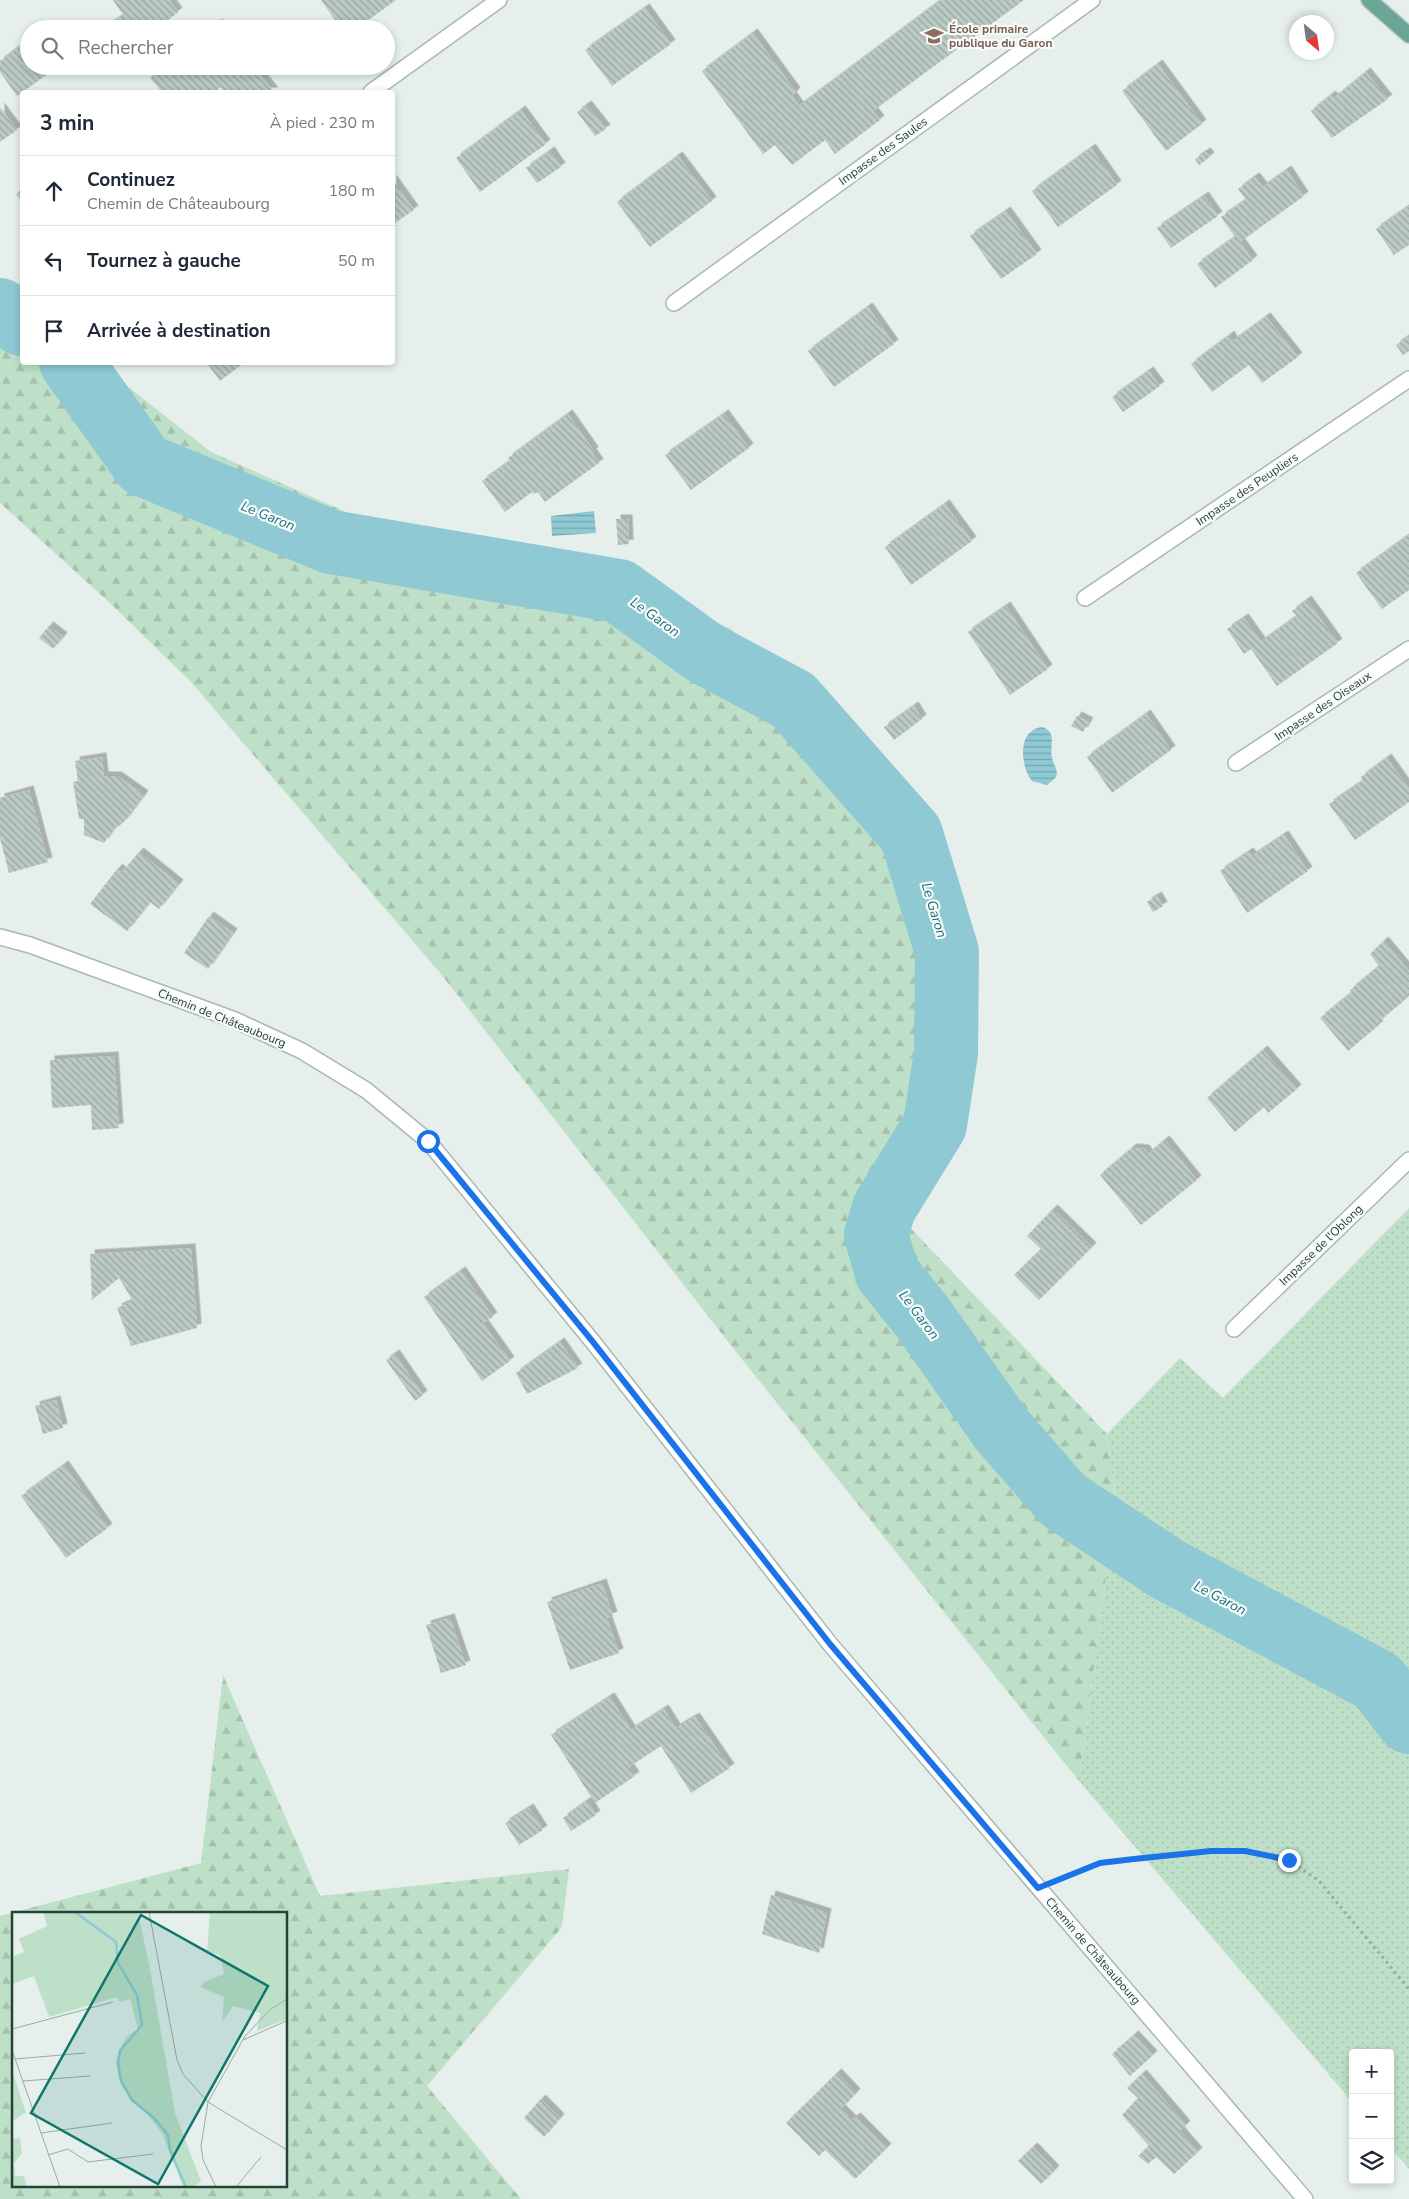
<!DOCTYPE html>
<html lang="fr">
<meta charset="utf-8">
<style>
:root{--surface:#fff;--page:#f6f6f7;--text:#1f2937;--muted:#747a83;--line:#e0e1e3}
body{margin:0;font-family:"Nunito Sans",sans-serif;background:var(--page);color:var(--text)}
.controls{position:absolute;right:15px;bottom:15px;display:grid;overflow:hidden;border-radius:5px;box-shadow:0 2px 8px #0003}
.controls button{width:45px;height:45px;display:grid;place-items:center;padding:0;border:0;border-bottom:1px solid var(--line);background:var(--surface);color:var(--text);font:25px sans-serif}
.compass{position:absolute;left:1289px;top:15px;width:45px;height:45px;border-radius:50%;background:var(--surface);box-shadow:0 2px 8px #0003;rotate:151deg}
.stop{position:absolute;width:15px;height:15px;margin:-11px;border:4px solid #1a73e8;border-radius:50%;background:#fff}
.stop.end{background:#1a73e8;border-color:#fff;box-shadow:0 1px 5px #0008}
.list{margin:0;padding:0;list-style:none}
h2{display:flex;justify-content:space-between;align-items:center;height:65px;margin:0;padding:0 20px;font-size:21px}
h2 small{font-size:16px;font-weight:400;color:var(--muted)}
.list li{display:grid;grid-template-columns:32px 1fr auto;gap:15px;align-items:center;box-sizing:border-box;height:70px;padding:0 20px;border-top:1px solid var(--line)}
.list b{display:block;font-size:19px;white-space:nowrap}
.list p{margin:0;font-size:16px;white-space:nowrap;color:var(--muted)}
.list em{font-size:16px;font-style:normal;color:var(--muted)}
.icon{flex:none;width:28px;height:28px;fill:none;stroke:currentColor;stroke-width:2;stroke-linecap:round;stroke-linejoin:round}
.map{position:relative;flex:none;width:1409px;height:2199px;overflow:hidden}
.search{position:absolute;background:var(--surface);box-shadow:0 2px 8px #0003;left:20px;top:20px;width:375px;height:55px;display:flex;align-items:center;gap:12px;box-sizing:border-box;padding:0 18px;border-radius:28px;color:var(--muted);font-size:19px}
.panel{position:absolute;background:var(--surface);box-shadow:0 2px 8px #0003;left:20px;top:90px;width:375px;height:275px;border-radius:5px}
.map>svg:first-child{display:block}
.grass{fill:url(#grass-dots)}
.forest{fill:url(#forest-firs);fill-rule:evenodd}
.water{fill:url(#water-rules)}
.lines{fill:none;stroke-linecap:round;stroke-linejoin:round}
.river{stroke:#8ec9d4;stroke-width:64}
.building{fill:url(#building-back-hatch);filter:url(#shadow)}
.street-casing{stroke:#a8b8b2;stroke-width:18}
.primary-casing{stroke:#c2cac8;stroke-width:18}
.path{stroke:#86b3a5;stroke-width:3;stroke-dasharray:2.5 4;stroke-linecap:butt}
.street{stroke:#fff;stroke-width:15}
.primary{stroke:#6aa596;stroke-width:15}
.route{stroke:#1a73e8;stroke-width:6}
.labels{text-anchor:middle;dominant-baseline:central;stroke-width:4.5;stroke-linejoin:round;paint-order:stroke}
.education-label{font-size:12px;font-weight:bold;fill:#785e54;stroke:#f7fbf9;text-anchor:start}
.street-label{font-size:12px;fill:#24423a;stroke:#f7fbf9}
.water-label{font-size:14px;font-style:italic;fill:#1c6f80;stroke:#f7fbf9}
.inset-river{fill:none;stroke:#8ec9d4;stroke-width:2.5}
.inset-road{fill:none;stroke:#98aaa4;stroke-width:1}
.view{fill:#0f766e;fill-opacity:0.15;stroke:#0f766e;stroke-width:2.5}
.inset-edge{fill:none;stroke:#24423a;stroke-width:2.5}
</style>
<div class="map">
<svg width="1409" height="2199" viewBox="0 0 1409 2199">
<defs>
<pattern id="grass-dots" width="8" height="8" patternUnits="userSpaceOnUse" patternTransform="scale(1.25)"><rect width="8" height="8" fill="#bfe0c8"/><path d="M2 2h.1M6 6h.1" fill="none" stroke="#a4c1ad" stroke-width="1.8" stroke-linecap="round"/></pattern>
<pattern id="forest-firs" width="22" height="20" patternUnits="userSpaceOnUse" patternTransform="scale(1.25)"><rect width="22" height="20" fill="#bfe0c8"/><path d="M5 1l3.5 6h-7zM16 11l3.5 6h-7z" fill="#a4c1ad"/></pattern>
<pattern id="water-rules" width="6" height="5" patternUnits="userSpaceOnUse" patternTransform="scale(1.25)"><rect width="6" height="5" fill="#8ec9d4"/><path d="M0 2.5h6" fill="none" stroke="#74a5ad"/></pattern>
<pattern id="building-back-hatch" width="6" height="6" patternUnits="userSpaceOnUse" patternTransform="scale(1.25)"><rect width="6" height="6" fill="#bbcac4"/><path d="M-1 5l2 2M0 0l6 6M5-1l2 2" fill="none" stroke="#98a6a0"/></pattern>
<filter id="shadow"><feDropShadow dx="4.5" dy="-4.5" stdDeviation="0" flood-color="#0004"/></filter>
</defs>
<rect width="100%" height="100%" fill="#e6efeb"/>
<path class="grass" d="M1409 1208V2169L1390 2147V2053H1353V2103L1079 1781 1116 1501 1107 1434 1180 1358 1223 1398Z"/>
<g class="forest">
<path d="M0 283 22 302V362L98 363 211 452 407 539 618 576 731 629 831 718 929 833 963 972 958 1107 897 1214 1107 1434 1116 1501 1079 1781 733 1348 441 974 191 682 112 605 0 503Z"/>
<path d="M223 1675 320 1896 569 1869 562 1927 427 2086 521 2199H0V1916L201 1863ZM14 1913H286V2185H14Z"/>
</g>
<g class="water">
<path d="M594 511 596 533 552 536 551 516Z"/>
<path d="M1042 727C1058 732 1049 746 1052 758 1053 764 1059 770 1056 777 1054 780 1050 782 1047 785L1032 781C1020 766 1017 730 1042 727Z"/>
</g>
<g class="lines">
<g class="river">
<path d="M0 310 22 324"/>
<path d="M71 362 144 465 331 542 619 591 705 653 793 700 911 834 947 952 946 1053 935 1125 884 1208 876 1235 887 1273 923 1318 1002 1430 1063 1500 1167 1569 1377 1681 1409 1722"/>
</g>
</g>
<g class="building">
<path d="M113 0H140L142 3 147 0H169L178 12 157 29H111L109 25 123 15Z"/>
<path d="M321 0H396L356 29H341Z"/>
<path d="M941 0H1024L873 111 880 120 835 154 825 140 792 165 775 145 763 154 702 71 753 33 796 92 792 96 799 106Z"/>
<path d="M645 8 671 44 612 86 585 50Z"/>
<path d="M218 23 223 29H211Z"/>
<path d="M29 40V66H59L17 96 0 72V61Z"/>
<path d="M1158 64 1202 124 1166 151 1122 91Z"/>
<path d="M164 66H253L274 92H225L221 87 214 92H162L150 78Z"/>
<path d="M1366 72 1388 99 1332 138 1311 111 1331 95 1334 98Z"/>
<path d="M587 105 606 129 595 136 577 112Z"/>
<path d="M0 107 17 130 0 142Z"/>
<path d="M521 110 546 144 480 192 456 158Z"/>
<path d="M1091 148 1117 185 1058 227 1032 191Z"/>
<path d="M550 151 561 167 537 183 526 168Z"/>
<path d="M1206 152 1210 157 1199 165 1195 159Z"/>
<path d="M678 156 712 201 650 247 617 202Z"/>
<path d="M1287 170 1304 196 1240 242 1253 260 1215 288 1197 264 1235 237 1221 217 1246 200 1238 189 1249 181 1255 177 1263 187Z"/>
<path d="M392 179 414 210 392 225Z"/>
<path d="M22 189V202L16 194Z"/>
<path d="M1204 196 1218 216 1171 248 1157 228Z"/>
<path d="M1409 206V245L1394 255 1376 229Z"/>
<path d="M1006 211 1037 254 1001 279 970 236Z"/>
<path d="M868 307 894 344 834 387 808 351Z"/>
<path d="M1266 317 1298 357 1262 383 1249 365 1212 392 1191 364 1230 335 1233 341Z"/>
<path d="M1409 336V351L1403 355 1396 345Z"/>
<path d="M206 362H245L220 381Z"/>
<path d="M1149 371 1160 386 1123 412 1112 397Z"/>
<path d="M568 414 594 451 592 453 599 463 545 502 538 492 534 494 532 492 505 512 482 481 510 461 508 458Z"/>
<path d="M724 414 749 448 691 490 665 455Z"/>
<path d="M945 504 972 541 911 585 885 547Z"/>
<path d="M616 519H628L629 544 618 545Z"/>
<path d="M1409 535V590L1382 609 1356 573Z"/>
<path d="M1307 600 1338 643 1277 686 1251 649 1244 654 1227 629 1244 618 1261 642 1297 616 1292 611Z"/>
<path d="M1006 606 1048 669 1010 695 968 632Z"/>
<path d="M49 626 63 637 53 649 39 638Z"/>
<path d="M914 706 922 719 894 740 884 727Z"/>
<path d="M1146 714 1171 750 1112 793 1087 757Z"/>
<path d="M1077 716 1089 722 1083 732 1071 726Z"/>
<path d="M102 757 104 776H117L144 795 124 822 112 831 104 843 84 835V819H79L73 782 78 781 75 761Z"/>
<path d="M1387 758 1409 789V802L1355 840 1329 804 1363 781 1361 777Z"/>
<path d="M29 790 48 862 9 873 0 838V798Z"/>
<path d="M1284 835 1308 871 1247 913 1220 871 1249 852 1252 856Z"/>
<path d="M139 852 179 884 159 909 150 902 127 931 90 904 118 868 122 872Z"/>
<path d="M1157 896 1163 906 1153 912 1147 902Z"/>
<path d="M209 916 233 933 208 969 184 953Z"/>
<path d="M1384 941 1409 971V992L1404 996 1406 999 1377 1023 1379 1025 1348 1051 1320 1018 1352 992 1350 990 1379 966 1370 954Z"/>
<path d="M1263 1050 1297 1089 1268 1113 1264 1107 1235 1132 1207 1098Z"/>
<path d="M114 1056 119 1128 92 1130 91 1105 52 1108 50 1060Z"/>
<path d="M1165 1140 1197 1180 1141 1225 1100 1175 1132 1148 1145 1149 1148 1154Z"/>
<path d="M1053 1209 1092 1247 1039 1300 1014 1275 1041 1249 1027 1236Z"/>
<path d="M191 1248 197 1328 131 1346 117 1308 133 1301 119 1278 92 1300 90 1254Z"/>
<path d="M461 1271 493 1317 483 1323 510 1361 482 1381 424 1297Z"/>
<path d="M560 1342 578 1368 527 1394 516 1373Z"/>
<path d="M395 1354 423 1395 415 1401 386 1360Z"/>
<path d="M56 1400 63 1428 43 1434 35 1406Z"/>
<path d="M64 1465 108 1528 66 1558 21 1496Z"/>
<path d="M602 1583 613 1616 607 1618 619 1653 570 1670 547 1602Z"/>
<path d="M450 1618 466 1665 441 1673 426 1625Z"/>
<path d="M610 1697 631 1730 664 1709 676 1728 695 1717 730 1768 691 1793 661 1746 629 1767 635 1776 595 1803 551 1735Z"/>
<path d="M587 1801 596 1815 571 1831 563 1818Z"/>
<path d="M529 1808 543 1830 519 1845 505 1823Z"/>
<path d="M771 1895 827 1913 819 1953 762 1934Z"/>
<path d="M1134 2035 1153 2055 1130 2076 1112 2054Z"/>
<path d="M837 2073 856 2093 841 2109 852 2120 856 2117 887 2148 855 2179 825 2150 819 2156 786 2123Z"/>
<path d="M1142 2074 1186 2125 1180 2131 1198 2152 1174 2174 1156 2157 1148 2164 1138 2156 1149 2146 1122 2115 1138 2098 1127 2088Z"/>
<path d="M541 2099 560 2118 544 2137 524 2118Z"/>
<path d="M1033 2147 1055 2170 1041 2184 1018 2161Z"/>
</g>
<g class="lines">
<g class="street-casing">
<g id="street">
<path d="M371 92 499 0"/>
<path d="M674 303 1092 0"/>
<path d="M1085 598 1409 379"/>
<path d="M1236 763 1409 649"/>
<path d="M0 937 30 945 235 1020 302 1051 366 1090 428 1141 593 1342 830 1644 1305 2199"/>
<path d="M1234 1329 1409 1160"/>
</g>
</g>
<g class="primary-casing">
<path id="primary" d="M1369 0 1409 35"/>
</g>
<path class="path" d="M1064 1877 1101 1863 1211 1851H1245L1289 1860 1319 1881 1409 1989"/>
<use href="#street" class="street"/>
<use href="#primary" class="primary"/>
</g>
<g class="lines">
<path class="route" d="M428 1141 593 1342 830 1644 1038 1888 1100 1863 1134 1859 1211 1851H1245L1289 1860"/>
</g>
<defs>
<g id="school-bare" transform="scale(1.5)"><path d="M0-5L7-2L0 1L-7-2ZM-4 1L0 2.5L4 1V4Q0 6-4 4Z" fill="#8d6e63" stroke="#f7fbf9" stroke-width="2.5" paint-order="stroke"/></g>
</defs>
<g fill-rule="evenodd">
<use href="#school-bare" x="934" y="36"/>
</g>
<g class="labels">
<g class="education-label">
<text x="949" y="29">École primaire<tspan x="949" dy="14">publique du Garon</tspan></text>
</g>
<g class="street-label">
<text transform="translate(883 151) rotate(-36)">Impasse des Saules</text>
<text transform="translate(1247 489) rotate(-34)">Impasse des Peupliers</text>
<text transform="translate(1323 706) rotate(-34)">Impasse des Oiseaux</text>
<text transform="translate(222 1018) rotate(22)">Chemin de Châteaubourg</text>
<text transform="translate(1321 1245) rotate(-44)">Impasse de l'Oblong</text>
<text transform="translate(1093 1951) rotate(49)">Chemin de Châteaubourg</text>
</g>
<g class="water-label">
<text transform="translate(268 516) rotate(22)">Le Garon</text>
<text transform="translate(655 617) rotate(36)">Le Garon</text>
<text transform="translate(934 910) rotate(73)">Le Garon</text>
<text transform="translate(919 1315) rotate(53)">Le Garon</text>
<text transform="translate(1220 1598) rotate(28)">Le Garon</text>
</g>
</g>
<g transform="translate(12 1912)">
<rect width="275" height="275" fill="#e6efeb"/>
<path d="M31 0H126L138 57 118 87 108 90 105 85 37 105 22 64 0 72V45L12 40 7 27 35 14Z" fill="#bfe0c8"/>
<path d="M198 0H275V107L245 119 248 101 221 94 210 110 212 85 188 75 192 70 212 62 208 43 195 40ZM138 57 163 201 189 269 182 275H171L150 221 136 203 119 189 107 166 104 150 108 136 115 124 126 117 118 87ZM2 164 14 201 0 209V165ZM8 226 10 241 2 251 3 264H12L15 275H0V227Z" fill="#bfe0c8"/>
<path class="inset-river" d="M63 0 104 30 106 51 125 83 130 113 108 139 106 151 109 169 120 188 143 207 156 223 158 238 174 275"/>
<path class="inset-road" d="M137 0 165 148 171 162 196 190 275 238M0 117 101 90M231 128 274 109M0 138 48 275M3 147 73 141M11 169 78 164M29 221 100 211M36 243 56 237 76 250 141 242M204 275 191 248 189 234 196 190 233 124 259 97 275 87M224 275 249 245"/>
<path class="view" d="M129 3 256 74 146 272 19 201Z"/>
<rect width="275" height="275" class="inset-edge"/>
</g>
</svg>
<div class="controls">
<button>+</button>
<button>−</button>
<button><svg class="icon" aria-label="layers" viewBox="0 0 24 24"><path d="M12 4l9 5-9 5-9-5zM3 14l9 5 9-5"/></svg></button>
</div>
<svg class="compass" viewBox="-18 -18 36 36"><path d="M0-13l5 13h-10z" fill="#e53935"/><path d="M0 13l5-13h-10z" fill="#747a83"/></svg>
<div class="stop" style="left:428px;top:1141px"></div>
<div class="stop end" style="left:1289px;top:1860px"></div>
<div class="search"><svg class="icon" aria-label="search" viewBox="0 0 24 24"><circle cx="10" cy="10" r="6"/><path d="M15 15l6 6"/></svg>Rechercher</div>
<section class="panel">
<h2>3 min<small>À pied · 230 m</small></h2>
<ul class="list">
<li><svg class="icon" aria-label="ahead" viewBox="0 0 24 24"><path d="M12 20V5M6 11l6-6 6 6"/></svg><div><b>Continuez</b><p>Chemin de Châteaubourg</p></div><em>180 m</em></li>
<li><svg class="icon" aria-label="left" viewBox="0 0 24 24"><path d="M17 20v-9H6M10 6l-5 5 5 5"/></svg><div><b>Tournez à gauche</b></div><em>50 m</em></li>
<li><svg class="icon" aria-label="arrive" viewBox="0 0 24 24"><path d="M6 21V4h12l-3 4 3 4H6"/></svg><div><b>Arrivée à destination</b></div></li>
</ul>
</section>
</div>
